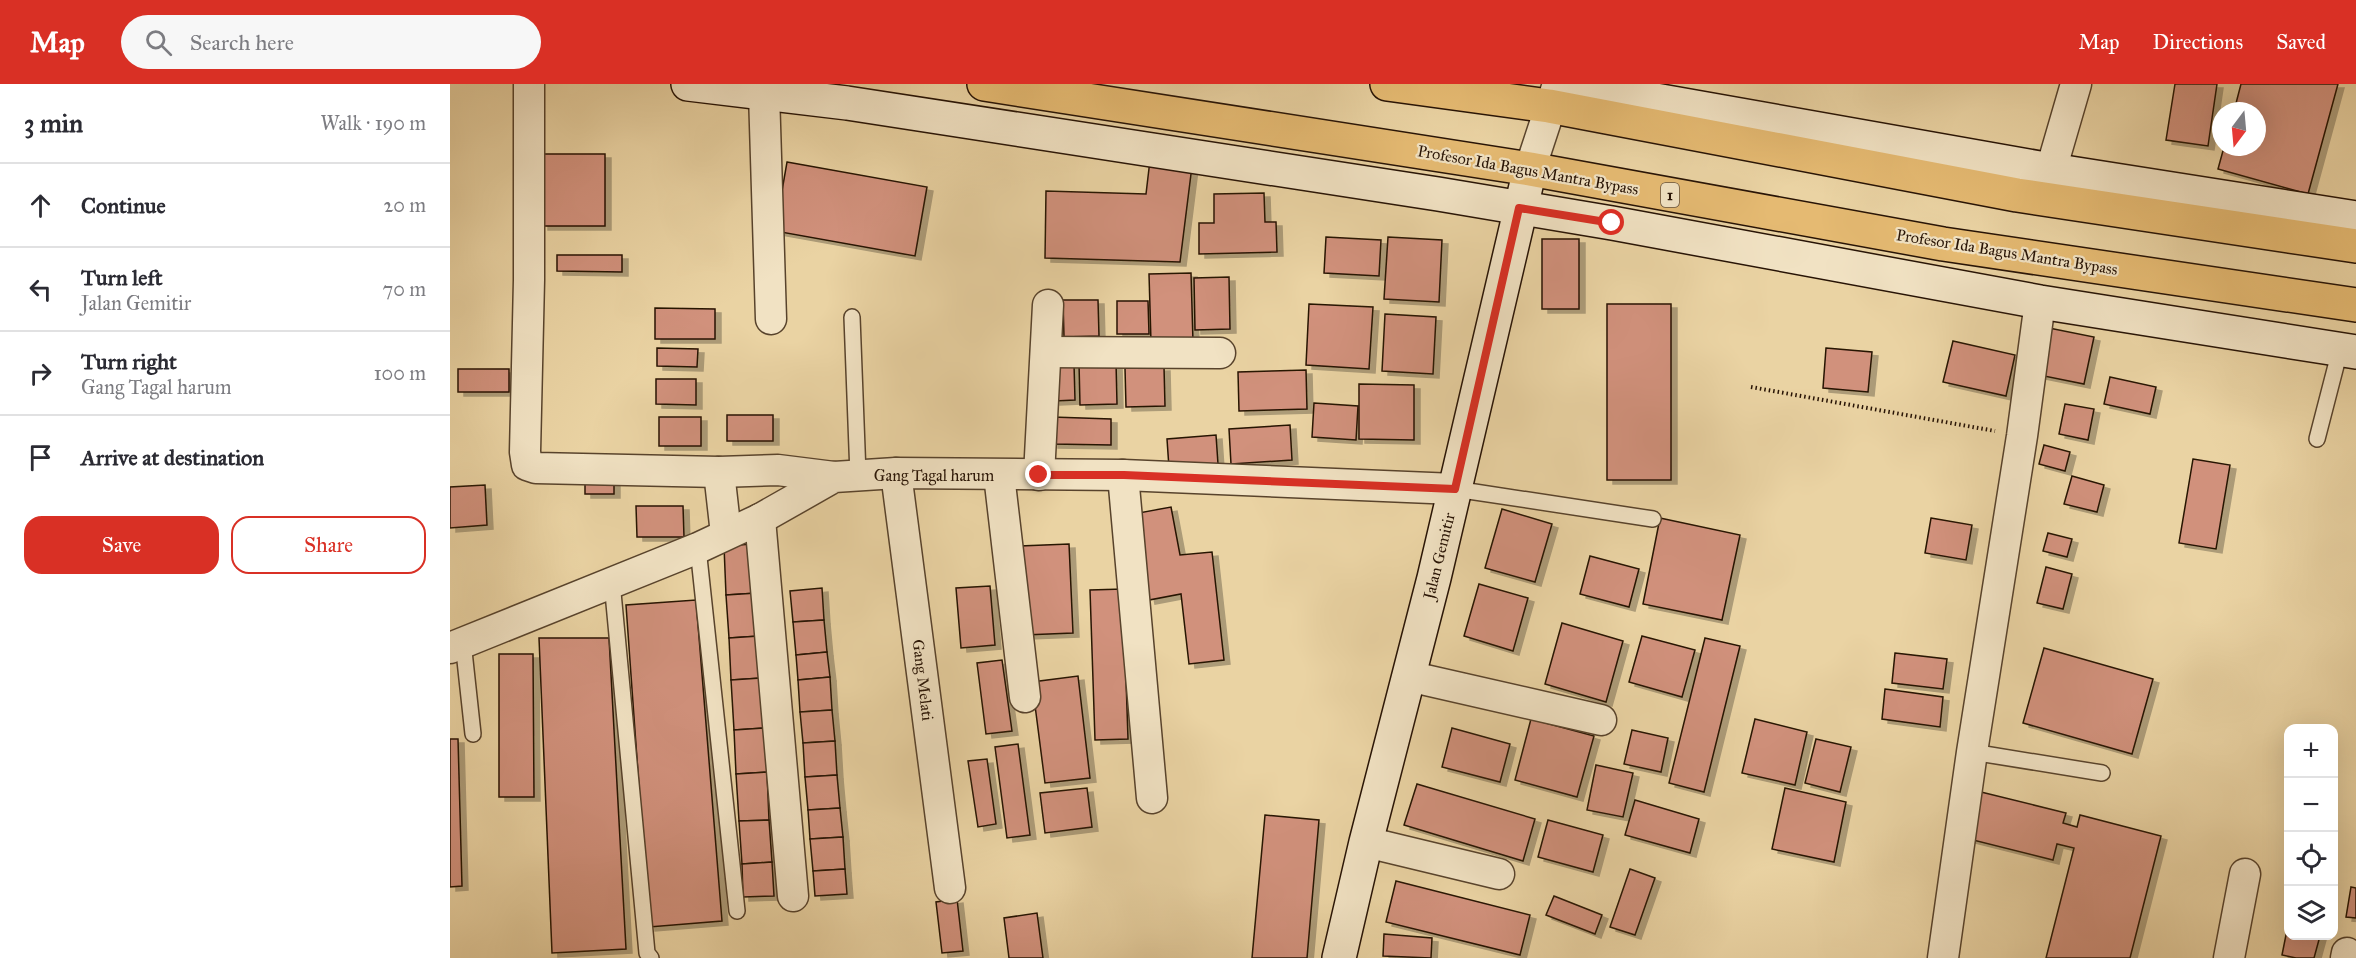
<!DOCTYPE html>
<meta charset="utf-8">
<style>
:root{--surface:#fff;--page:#f7f7f7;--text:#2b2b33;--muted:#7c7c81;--line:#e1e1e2;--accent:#d93025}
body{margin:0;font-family:"IM FELL Great Primer",serif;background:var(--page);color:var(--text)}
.controls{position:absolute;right:18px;bottom:18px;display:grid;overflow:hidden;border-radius:12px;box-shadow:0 6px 24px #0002}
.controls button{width:54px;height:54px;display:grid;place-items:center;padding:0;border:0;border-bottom:2px solid var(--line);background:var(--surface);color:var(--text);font:30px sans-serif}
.compass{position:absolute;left:1762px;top:18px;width:54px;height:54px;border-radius:50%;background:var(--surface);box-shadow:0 6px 24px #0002;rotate:196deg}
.stop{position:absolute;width:18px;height:18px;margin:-14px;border:4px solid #d93025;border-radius:50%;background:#fff}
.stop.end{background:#d93025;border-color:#fff;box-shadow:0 2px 6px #0008}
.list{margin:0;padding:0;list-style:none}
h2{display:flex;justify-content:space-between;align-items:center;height:78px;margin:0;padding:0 24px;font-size:26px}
h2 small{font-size:20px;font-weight:400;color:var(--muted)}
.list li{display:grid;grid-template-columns:39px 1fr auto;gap:18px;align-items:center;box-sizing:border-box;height:84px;padding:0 24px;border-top:2px solid var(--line)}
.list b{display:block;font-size:22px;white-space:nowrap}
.list p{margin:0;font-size:20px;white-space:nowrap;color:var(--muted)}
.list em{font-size:20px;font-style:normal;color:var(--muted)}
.actions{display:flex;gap:12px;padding:18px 24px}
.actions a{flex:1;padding:14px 0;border:2px solid var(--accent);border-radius:18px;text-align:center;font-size:21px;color:var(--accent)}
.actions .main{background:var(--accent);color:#fff}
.icon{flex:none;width:33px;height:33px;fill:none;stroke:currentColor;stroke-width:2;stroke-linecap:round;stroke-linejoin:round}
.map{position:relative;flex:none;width:1906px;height:874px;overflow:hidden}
header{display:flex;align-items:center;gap:36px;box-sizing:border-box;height:84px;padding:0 30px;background:var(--accent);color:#fff}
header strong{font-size:28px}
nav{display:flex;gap:33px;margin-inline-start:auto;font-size:21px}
.search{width:420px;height:54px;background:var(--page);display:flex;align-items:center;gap:15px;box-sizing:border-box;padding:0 21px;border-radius:33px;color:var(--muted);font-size:22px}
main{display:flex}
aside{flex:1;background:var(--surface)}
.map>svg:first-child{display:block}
.building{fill:#d1917b;stroke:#271305;stroke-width:1.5;filter:url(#shadow)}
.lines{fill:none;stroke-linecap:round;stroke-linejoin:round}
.lane-casing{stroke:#58432c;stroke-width:18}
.street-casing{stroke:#58432c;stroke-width:33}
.secondary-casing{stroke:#271305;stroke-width:36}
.highway-casing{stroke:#271305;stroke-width:36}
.path{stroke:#271305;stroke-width:4;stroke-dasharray:1.5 3;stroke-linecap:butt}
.lane{stroke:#f1e2c3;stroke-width:15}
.street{stroke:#f1e2c3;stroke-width:30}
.secondary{stroke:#f1e2c3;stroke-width:33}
.highway{stroke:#e5ba72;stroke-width:33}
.route{stroke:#d93025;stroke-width:8}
.labels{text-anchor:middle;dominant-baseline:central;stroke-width:4.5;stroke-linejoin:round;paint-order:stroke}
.shield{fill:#f1e2c3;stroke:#64513e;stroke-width:1.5}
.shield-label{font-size:15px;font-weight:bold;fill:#271305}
.street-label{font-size:16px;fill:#271305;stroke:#f1e2c3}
</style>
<header>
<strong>Map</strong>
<div class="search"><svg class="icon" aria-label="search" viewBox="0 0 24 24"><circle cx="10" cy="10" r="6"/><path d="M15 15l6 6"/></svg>Search here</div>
<nav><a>Map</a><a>Directions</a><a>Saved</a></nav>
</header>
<main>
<aside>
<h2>3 min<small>Walk · 190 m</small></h2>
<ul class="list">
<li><svg class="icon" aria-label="ahead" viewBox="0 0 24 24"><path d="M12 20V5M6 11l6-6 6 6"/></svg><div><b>Continue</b></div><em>20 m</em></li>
<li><svg class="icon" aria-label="left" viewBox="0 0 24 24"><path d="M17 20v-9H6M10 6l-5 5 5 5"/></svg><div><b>Turn left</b><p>Jalan Gemitir</p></div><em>70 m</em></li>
<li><svg class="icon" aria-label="right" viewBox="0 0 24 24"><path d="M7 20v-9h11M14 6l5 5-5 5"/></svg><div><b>Turn right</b><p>Gang Tagal harum</p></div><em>100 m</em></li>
<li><svg class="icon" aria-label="arrive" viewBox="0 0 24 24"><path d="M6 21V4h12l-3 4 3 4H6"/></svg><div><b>Arrive at destination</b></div></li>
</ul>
<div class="actions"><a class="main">Save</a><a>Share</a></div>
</aside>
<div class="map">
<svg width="1906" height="874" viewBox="0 0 1906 874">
<defs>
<filter id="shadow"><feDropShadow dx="6" dy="4" stdDeviation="0" flood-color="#0004"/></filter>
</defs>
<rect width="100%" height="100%" fill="#ead3a3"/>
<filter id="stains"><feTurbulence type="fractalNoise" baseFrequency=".00333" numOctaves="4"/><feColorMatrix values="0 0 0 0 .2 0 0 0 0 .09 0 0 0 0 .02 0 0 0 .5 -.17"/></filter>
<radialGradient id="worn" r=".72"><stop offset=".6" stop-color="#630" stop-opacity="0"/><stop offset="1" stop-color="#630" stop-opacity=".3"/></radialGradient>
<g class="building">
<path d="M1725 0H1767L1758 62 1716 56Z"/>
<path d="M1791 0H1888L1858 110 1768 85 1774 63H1807V27H1784Z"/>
<rect x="92" y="70" width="63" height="72"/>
<path d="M700 76 742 82 730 178 595 174 596 107 696 110Z"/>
<path d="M337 78 477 103 465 172 325 147Z"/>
<path d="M814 109 815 138H826L827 168 749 170V139H764V110Z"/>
<path d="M876 153 931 156 929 192 874 189Z"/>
<path d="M938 153 992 156 989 218 934 215Z"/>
<rect x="1092" y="155" width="37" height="70"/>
<path d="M107 171H172V188L107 187Z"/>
<path d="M741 189 743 258H701L699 190Z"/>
<path d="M779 193 780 245 745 246 744 194Z"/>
<path d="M613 216H648L649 252 614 253Z"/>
<path d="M667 217H698L699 250H667Z"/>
<path d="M859 220 923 223 919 285 856 281Z"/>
<rect x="1157" y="220" width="64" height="176"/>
<path d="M205 224 265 225V255H205Z"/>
<path d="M935 230 986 233 983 290 932 287Z"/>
<path d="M1599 244 1644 253 1634 300 1589 291Z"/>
<path d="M1503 257 1565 271 1556 312 1493 298Z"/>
<path d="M207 264 248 265 247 283 207 282Z"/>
<path d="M1376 264 1422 268 1418 308 1373 304Z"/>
<path d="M666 278 667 320 630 321 629 279Z"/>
<path d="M603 280H624L625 316 604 317Z"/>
<path d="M714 283 715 322 676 323 675 284Z"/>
<rect x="8" y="285" width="51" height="23"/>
<path d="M856 286 857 325 789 327 788 288Z"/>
<path d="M1660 293 1706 303 1700 330 1654 320Z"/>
<path d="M206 295H246V321L206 320Z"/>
<path d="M909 300 964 301V356L909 355Z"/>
<path d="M864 319 908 322 906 356 862 353Z"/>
<path d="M1615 320 1644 325 1638 356 1609 350Z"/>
<rect x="277" y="331" width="46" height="26"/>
<rect x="209" y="333" width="42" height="29"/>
<path d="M602 333 661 335V361L602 360Z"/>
<path d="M840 341 842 376 781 380 779 345Z"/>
<path d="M766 351 768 380 719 384 717 355Z"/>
<path d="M1594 361 1620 368 1615 387 1589 380Z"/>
<path d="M1743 375 1780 381 1766 465 1729 459Z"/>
<path d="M1622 392 1654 401 1647 428 1614 420Z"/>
<rect x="135" y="394" width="29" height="16"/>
<path d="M35 401 37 441 0 444V403Z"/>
<path d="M186 422H233L234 453H187Z"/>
<path d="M721 423 730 471 762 468 774 576 739 580 731 510 699 516 683 430Z"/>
<path d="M1052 425 1102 440 1085 498 1035 484Z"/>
<path d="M1210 434 1290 451 1272 536 1193 520Z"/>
<path d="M1481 434 1522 441 1516 476 1475 469Z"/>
<path d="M1598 449 1622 455 1617 473 1593 467Z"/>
<path d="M303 460 307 509 276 511 274 462Z"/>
<path d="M619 460 623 549 574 551 570 462Z"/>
<path d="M1140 472 1189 485 1179 523 1130 510Z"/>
<path d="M1596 483 1622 490 1613 525 1587 519Z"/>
<path d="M1029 500 1078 514 1063 567 1014 552Z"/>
<path d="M540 502 545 561 511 564 506 504Z"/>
<path d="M372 504 374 536 343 538 340 507Z"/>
<path d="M673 505 678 655 645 656 640 506Z"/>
<path d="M307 509 309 552 279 554 276 511Z"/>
<path d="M246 516 272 837 199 843 176 521Z"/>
<path d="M374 536 377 568 346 571 343 538Z"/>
<path d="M1112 539 1173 557 1156 618 1095 600Z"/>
<path d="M309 552 311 594 281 596 279 554Z"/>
<path d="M1192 552 1245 566 1232 613 1179 598Z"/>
<path d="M89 554H159L176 865 102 869Z"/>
<path d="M1255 554 1290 562 1254 708 1219 699Z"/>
<path d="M1594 564 1703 595 1682 670 1573 639Z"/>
<path d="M377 568 380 593 348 596 346 571Z"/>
<path d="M1445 569 1497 575 1493 605 1442 599Z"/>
<path d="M49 570H83L84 713H49Z"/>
<path d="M552 576 562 647 536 650 527 579Z"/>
<path d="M628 592 640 694 595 699 582 598Z"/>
<path d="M380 593 382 626 350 628 348 596Z"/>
<path d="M311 594 314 644 284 646 281 596Z"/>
<path d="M1435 605 1493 613 1490 643 1432 635Z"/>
<path d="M382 626 385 657 353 659 350 628Z"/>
<path d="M1081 635 1144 652 1127 713 1065 696Z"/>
<path d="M1305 635 1357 648 1345 701 1292 689Z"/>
<path d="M314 644 317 688 286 690 284 646Z"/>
<path d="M1002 644 1060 660 1050 698 992 683Z"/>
<path d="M1182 646 1218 654 1211 688 1174 680Z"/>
<path d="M0 655H8L12 802 0 803Z"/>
<path d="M1366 655 1401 663 1390 708 1355 699Z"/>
<path d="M385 657 387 691 355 693 353 659Z"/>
<path d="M568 660 580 751 557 754 545 663Z"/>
<path d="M537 675 546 740 528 743 518 677Z"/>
<path d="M1146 681 1183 689 1173 733 1137 726Z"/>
<path d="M317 688 319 736 289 737 286 690Z"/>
<path d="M387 691 390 724 358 726 355 693Z"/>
<path d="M967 700 1085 735 1073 777 954 741Z"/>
<path d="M637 704 642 743 595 749 590 709Z"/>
<path d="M1335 704 1396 718 1384 778 1322 765Z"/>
<path d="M1531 708 1616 729 1613 739 1627 743 1630 731 1711 752 1680 874H1596L1624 764 1607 760 1603 776 1519 755Z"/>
<path d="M1185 716 1249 735 1240 769 1175 751Z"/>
<path d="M390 724 393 753 360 755 358 726Z"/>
<path d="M815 731 869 736 857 874H802Z"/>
<path d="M319 736 322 778 292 780 289 737Z"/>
<path d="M1098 736 1153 751 1143 788 1088 773Z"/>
<path d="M393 753 395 785 363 787 360 755Z"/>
<path d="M322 778 324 812 293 813 292 780Z"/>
<path d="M395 785 397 810 365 812 363 787Z"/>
<path d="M1180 785 1205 794 1185 851 1160 843Z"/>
<path d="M946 797 1080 831 1070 871 936 838Z"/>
<path d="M1901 803 1906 804V834L1896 833Z"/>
<path d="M1104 812 1152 831 1145 850 1096 831Z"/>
<path d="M507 815 513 867 492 869 486 818Z"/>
<path d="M587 829 593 874H559L554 834Z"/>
<path d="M1838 841V852H1870L1864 874H1846L1832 871Z"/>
<path d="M934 850 982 854 981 874 933 872Z"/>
</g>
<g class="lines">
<g class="lane-casing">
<g id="lane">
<path d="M402 233 408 391"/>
<path d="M1867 355 1890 266"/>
<path d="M1005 405 1203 435"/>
<path d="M248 464 287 827"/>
<path d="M162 498 197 869 201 874"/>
<path d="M13 558 23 650"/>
<path d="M1522 668 1652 689"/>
</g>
</g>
<g class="street-casing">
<g id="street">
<path d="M79 0V196L75 368 77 381 86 384 269 388 328 386 384 393"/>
<path d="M314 9 321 235"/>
<path d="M1080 85 1108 0"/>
<path d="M1601 86 1626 0"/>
<path d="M596 268 770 269"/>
<path d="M269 388 276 450"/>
<path d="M446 389 500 804"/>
<path d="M549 391 575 613"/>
<path d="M589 391 598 221"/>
<path d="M673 391 702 714"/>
<path d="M310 435 343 812"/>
<path d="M0 564 248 464 310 435 384 393 446 389 673 391 1005 405"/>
<path d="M958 592 1151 636"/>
<path d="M916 758 1049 790"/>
<path d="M1493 874 1522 668 1572 352 1590 218"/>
<path d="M1779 874 1795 790"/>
<path d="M1896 874 1897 869"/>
</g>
</g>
<g class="secondary-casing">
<g id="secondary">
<path d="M238 0 397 19 988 110 1162 139 1590 218 1906 268"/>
<path d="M1115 0 1601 86 1906 134"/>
<path d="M889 874 916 758 984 494 1080 85"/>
</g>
</g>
<g class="highway-casing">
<g id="highway">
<path d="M534 0 1080 85 1493 160 1906 221"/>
<path d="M937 0 1099 22 1567 111 1906 162"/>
</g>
</g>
<path class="path" d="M1301 303 1545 347"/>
<use href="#lane" class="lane"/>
<use href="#street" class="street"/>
<use href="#secondary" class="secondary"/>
<use href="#highway" class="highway"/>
</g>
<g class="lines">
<path class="route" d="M589 391H674L1005 405 1069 124 1162 139"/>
</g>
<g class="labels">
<rect class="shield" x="1211" y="99" width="18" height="24" rx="4.5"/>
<g class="shield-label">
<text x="1220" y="111">1</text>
</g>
<g class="street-label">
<text transform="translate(1078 86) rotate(10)">Profesor Ida Bagus Mantra Bypass</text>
<text transform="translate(1557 168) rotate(9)">Profesor Ida Bagus Mantra Bypass</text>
<text x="484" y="391">Gang Tagal harum</text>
<text transform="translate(989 472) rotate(-76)">Jalan Gemitir</text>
<text transform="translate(473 596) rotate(83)">Gang Melati</text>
</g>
</g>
<rect width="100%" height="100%" filter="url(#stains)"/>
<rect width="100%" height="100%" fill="url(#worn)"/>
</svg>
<div class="controls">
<button>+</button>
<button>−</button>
<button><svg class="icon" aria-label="locate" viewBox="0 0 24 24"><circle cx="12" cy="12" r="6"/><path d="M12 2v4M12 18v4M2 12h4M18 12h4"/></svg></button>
<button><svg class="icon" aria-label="layers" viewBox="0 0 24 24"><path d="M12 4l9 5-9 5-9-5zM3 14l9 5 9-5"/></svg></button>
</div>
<svg class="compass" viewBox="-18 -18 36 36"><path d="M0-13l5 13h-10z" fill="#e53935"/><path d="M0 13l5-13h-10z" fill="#7c7c81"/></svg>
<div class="stop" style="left:1162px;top:139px"></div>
<div class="stop end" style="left:589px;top:391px"></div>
</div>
</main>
